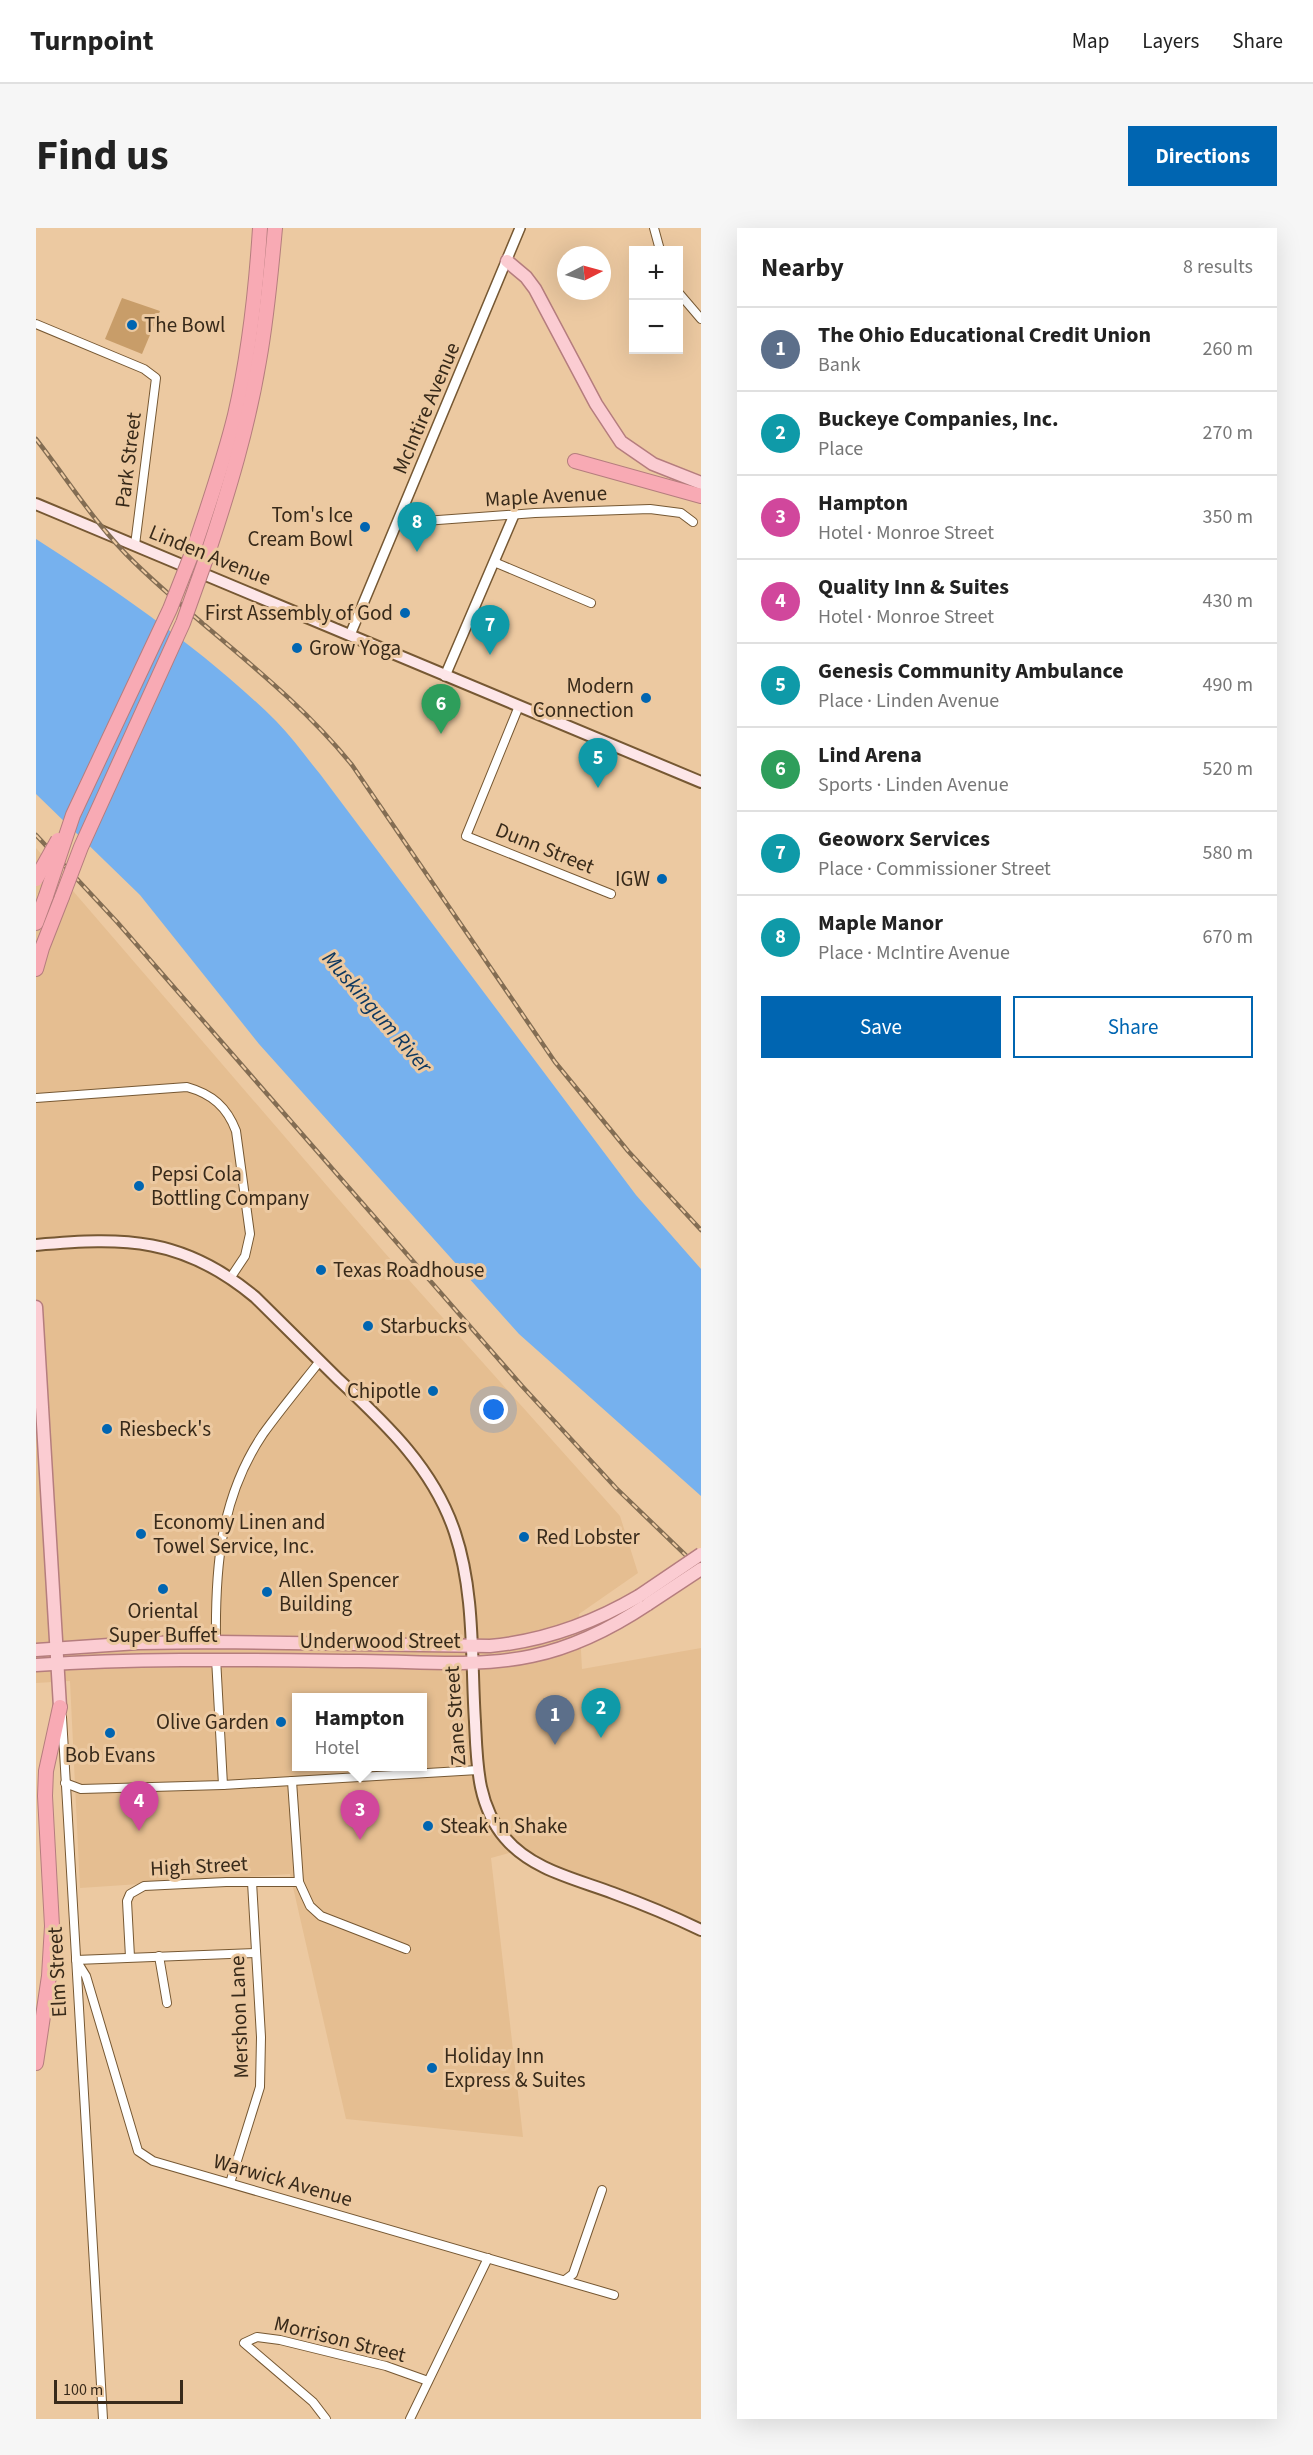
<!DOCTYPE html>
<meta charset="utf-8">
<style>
:root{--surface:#fff;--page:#f6f6f6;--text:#222;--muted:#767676;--line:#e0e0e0;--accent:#0065b1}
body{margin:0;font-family:"Source Sans 3",sans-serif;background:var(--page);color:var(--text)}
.controls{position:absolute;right:18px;top:18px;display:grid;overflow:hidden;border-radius:0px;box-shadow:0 6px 24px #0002}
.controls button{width:54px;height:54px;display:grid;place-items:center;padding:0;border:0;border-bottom:2px solid var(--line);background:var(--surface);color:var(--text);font:30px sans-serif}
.compass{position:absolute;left:521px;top:18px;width:54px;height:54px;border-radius:50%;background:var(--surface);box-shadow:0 6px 24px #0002;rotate:84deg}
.scale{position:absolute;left:18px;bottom:15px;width:129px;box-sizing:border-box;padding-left:6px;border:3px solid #382a1a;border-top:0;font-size:16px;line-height:21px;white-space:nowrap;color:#382a1a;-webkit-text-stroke:4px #ecc9a1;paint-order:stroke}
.you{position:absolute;left:458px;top:1182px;width:21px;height:21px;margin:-15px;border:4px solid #fff;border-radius:50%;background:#1a73e8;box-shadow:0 0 0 9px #1a73e833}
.badge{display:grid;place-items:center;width:39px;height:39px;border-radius:50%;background:var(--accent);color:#fff;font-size:20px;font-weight:700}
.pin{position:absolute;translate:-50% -50px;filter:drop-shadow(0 2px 3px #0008)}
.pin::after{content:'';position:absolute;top:32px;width:21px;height:18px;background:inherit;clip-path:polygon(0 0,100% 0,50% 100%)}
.popup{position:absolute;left:256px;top:1465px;width:135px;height:78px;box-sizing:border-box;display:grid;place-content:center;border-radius:0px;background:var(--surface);filter:drop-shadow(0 2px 4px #0005);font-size:20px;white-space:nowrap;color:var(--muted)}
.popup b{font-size:22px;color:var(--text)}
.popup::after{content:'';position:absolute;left:50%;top:100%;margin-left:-12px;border:12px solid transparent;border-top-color:var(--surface)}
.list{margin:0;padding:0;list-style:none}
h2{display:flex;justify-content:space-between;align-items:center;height:78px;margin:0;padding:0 24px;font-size:26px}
h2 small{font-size:20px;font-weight:400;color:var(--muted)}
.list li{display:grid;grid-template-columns:39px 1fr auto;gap:18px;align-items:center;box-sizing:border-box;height:84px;padding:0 24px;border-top:2px solid var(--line)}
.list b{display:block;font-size:22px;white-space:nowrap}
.list p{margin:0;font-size:20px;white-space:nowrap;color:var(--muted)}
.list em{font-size:20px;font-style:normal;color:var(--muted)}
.actions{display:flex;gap:12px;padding:18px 24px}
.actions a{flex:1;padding:14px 0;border:2px solid var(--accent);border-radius:0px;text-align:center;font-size:21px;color:var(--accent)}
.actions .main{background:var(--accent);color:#fff}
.map{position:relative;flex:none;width:665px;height:2191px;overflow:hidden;border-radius:0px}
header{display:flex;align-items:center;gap:36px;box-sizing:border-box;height:84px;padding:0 30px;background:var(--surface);border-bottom:2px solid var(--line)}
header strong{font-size:28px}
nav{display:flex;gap:33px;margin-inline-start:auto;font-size:21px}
.intro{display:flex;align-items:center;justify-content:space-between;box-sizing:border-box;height:144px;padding:0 36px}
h1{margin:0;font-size:42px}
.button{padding:15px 27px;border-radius:0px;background:var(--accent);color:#fff;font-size:21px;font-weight:700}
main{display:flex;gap:36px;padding:0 36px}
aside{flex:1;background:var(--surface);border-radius:0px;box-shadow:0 6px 24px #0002}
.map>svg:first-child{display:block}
.built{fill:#e5be91;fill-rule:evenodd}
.green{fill:#c89d69}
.water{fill:#76b1ee}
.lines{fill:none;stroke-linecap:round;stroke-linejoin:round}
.minor-casing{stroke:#765833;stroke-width:10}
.tertiary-casing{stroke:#765833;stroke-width:12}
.secondary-casing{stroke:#765833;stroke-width:14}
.primary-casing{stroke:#b57d7e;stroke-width:15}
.motorway-casing{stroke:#b57d7e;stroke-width:16}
.minor{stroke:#fff;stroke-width:8}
.tertiary{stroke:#fff;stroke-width:9}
.secondary{stroke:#fde6e8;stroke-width:10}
.primary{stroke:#fbccd2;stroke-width:12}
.motorway{stroke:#f8aab4;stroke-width:14}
.rail-casing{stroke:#836d53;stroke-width:4.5}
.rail{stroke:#ecc9a1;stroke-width:2;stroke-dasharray:7;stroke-linecap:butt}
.primary-bridge-casing{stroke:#b57d7e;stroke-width:15;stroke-linecap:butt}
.motorway-bridge-casing{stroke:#b57d7e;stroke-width:16;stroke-linecap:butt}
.primary-bridge{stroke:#fbccd2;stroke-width:12}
.motorway-bridge{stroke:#f8aab4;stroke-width:14}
.poi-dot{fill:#0065b1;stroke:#ecc9a1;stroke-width:2}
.labels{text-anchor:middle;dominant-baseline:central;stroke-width:6;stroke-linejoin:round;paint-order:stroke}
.poi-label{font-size:21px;fill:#382a1a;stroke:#ecc9a1;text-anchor:start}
.street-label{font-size:21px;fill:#382a1a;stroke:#ecc9a1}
.water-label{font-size:22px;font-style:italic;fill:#0c375f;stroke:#ecc9a1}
</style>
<header>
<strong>Turnpoint</strong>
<nav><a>Map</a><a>Layers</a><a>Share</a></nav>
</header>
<div class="intro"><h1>Find us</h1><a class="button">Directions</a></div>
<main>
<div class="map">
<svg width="665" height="2191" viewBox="0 0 665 2191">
<rect width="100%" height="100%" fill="#ecc9a1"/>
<path class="built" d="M0 620 348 1024 584 1288 602 1345 543 1386 546 1441 665 1420V1694L558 1651 515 1637 487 1621 455 1630 487 1909 310 1891 254 1646 44 1660 34 1453 0 1455ZM261 1470H387V1538H261Z"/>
<path class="green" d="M86 70 124 83 106 126 69 111Z"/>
<path class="water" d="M0 311C84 365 169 423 240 493 256 509 269 528 284 546L600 967 665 1041V1268L483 1106 223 816 104 667 0 566Z"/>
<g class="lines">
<g class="minor-casing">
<g id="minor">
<path d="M618 0 624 22"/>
<path d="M642 64 665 91"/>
<path d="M0 96 108 141 120 150 99 317"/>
<path d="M361 295 499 285 614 281 645 285 657 294"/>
<path d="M458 334 555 375"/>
<path d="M483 478 430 608 575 666"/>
<path d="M0 870 151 859C176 866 191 879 200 903L214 1006 209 1028 195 1049"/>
<path d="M180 1414C179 1340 184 1270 227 1206 245 1181 265 1157 284 1133"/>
<path d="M180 1430 187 1557"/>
<path d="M26 1489 67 2191"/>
<path d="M256 1553 263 1654 274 1678 285 1688 370 1721"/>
<path d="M29 1555 45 1561 187 1557 442 1542"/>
<path d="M219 1725 40 1732 50 1748 102 1923 117 1933 578 2067"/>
<path d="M123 1728 131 1775"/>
<path d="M94 1729 91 1673 94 1666 108 1658 190 1654H263"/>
<path d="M194 1955 224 1859 225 1809 216 1654"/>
<path d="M529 2052 537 2046 566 1962"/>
<path d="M290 2191 277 2174 208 2115 221 2109 244 2112 350 2138 392 2153"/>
<path d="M374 2191 452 2030"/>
</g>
</g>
<g class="tertiary-casing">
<g id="tertiary">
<path d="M314 407 484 0"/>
<path d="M409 448 478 287"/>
</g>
</g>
<g class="secondary-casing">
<g id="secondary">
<path d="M0 276 665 554"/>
<path d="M0 1017C89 1009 147 1009 219 1069 247 1097 275 1124 303 1152 351 1197 398 1241 419 1305 439 1365 435 1432 439 1494 441 1536 441 1577 469 1610 496 1642 540 1651 577 1665 607 1676 636 1688 665 1702"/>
</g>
</g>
<g class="primary-casing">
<g id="primary">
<path d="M471 33 490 49 499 61 560 176 585 214 617 236 665 255"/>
<path d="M0 1079 24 1479"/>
<path d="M0 1422 102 1415 180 1414 454 1418C508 1413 557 1395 603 1368"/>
<path d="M0 1437C108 1430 215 1432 323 1433 380 1433 441 1440 496 1428 539 1419 576 1400 612 1376"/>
</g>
</g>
<g class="motorway-casing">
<g id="motorway">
<path d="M539 233 665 268"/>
<path d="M158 320C173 276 188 232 199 187 213 126 220 63 224 0"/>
<path d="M172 325C193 262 212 199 223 133 231 89 235 44 239 0"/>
<path d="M0 695 10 668"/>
<path d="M0 741 6 720 26 669"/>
<path d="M0 1835 13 1748 16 1698 9 1568 10 1543 24 1479"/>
</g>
</g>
<use href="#minor" class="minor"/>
<use href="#tertiary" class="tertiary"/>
<use href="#secondary" class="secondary"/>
<use href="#primary" class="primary"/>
<use href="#motorway" class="motorway"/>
<g class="rail-casing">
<g id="rail">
<path d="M0 211C32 252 61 299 99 335 170 404 253 459 316 537L519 834 592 923 665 1002"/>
<path d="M0 607 81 694 486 1158 580 1260 665 1342"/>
</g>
</g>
<use href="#rail" class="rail"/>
<g class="primary-bridge-casing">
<g id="primary-bridge">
<path d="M603 1368 665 1326"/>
<path d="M612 1376 665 1341"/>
</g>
</g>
<g class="motorway-bridge-casing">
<g id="motorway-bridge">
<path d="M0 651 22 612"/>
<path d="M10 668 37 587 134 381 158 320"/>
<path d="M26 669 45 619 147 395 172 325"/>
</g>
</g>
<use href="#primary-bridge" class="primary-bridge"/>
<use href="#motorway-bridge" class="motorway-bridge"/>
</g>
<g class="poi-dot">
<circle cx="96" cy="97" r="6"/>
<circle cx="329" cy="299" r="6"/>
<circle cx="369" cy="385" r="6"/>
<circle cx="261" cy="420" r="6"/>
<circle cx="610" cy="470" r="6"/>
<circle cx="626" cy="651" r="6"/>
<circle cx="103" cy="958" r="6"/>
<circle cx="285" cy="1042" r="6"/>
<circle cx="332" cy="1098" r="6"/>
<circle cx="397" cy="1163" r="6"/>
<circle cx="71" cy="1201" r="6"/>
<circle cx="105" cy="1306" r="6"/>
<circle cx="488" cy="1309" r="6"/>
<circle cx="127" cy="1361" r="6"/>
<circle cx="231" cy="1364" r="6"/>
<circle cx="245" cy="1494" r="6"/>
<circle cx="74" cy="1505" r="6"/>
<circle cx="392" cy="1598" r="6"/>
<circle cx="396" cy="1840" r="6"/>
</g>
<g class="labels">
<g class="poi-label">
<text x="108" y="97">The Bowl</text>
<text x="317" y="287" text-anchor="end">Tom's Ice<tspan x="317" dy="24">Cream Bowl</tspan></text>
<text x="357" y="385" text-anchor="end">First Assembly of God</text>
<text x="273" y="420">Grow Yoga</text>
<text x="598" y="458" text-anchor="end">Modern<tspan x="598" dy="24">Connection</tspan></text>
<text x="614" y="651" text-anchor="end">IGW</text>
<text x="115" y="946">Pepsi Cola<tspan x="115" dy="24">Bottling Company</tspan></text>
<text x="297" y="1042">Texas Roadhouse</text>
<text x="344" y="1098">Starbucks</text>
<text x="385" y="1163" text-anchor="end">Chipotle</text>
<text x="83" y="1201">Riesbeck's</text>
<text x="117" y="1294">Economy Linen and<tspan x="117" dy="24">Towel Service, Inc.</tspan></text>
<text x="500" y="1309">Red Lobster</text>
<text x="243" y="1352">Allen Spencer<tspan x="243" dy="24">Building</tspan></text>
<text x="127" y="1383" text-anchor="middle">Oriental<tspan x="127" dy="24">Super Buffet</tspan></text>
<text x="233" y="1494" text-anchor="end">Olive Garden</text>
<text x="74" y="1527" text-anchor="middle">Bob Evans</text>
<text x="404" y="1598">Steak 'n Shake</text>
<text x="408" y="1828">Holiday Inn<tspan x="408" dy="24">Express &amp; Suites</tspan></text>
</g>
<g class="street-label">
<text transform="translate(390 180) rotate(-67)">McIntire Avenue</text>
<text transform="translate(92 232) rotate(-83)">Park Street</text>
<text transform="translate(510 268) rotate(-3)">Maple Avenue</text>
<text transform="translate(174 327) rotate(22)">Linden Avenue</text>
<text transform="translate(509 620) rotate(22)">Dunn Street</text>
<text x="344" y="1413">Underwood Street</text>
<text transform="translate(419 1488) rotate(-94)">Zane Street</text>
<text transform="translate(163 1638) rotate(-3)">High Street</text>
<text transform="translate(21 1744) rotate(-93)">Elm Street</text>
<text transform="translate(203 1789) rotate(-92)">Mershon Lane</text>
<text transform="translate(247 1952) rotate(16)">Warwick Avenue</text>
<text transform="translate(304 2111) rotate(14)">Morrison Street</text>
</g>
<g class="water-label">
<text transform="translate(341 784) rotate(49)">Muskingum River</text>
</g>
</g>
</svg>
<div class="controls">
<button>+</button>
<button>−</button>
</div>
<svg class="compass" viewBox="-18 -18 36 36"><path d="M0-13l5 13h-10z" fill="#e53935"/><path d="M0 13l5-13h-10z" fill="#767676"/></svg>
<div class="scale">100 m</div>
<div class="you"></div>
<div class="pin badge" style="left:519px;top:1517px;background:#5c6f8a">1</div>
<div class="pin badge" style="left:565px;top:1510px;background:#0f9aa8">2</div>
<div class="pin badge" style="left:324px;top:1612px;background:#d1479c">3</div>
<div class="popup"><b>Hampton</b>Hotel</div>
<div class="pin badge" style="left:103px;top:1603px;background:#d1479c">4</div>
<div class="pin badge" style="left:562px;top:560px;background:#0f9aa8">5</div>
<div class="pin badge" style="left:405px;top:506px;background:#2e9e5b">6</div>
<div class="pin badge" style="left:454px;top:427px;background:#0f9aa8">7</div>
<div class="pin badge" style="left:381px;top:324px;background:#0f9aa8">8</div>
</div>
<aside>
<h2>Nearby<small>8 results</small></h2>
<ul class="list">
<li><span class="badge" style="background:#5c6f8a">1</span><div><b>The Ohio Educational Credit Union</b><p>Bank</p></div><em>260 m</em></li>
<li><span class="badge" style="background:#0f9aa8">2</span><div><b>Buckeye Companies, Inc.</b><p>Place</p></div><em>270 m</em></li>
<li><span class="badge" style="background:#d1479c">3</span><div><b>Hampton</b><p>Hotel · Monroe Street</p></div><em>350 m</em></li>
<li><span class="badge" style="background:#d1479c">4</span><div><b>Quality Inn &amp; Suites</b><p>Hotel · Monroe Street</p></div><em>430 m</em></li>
<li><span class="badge" style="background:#0f9aa8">5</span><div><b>Genesis Community Ambulance</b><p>Place · Linden Avenue</p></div><em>490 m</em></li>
<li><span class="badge" style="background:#2e9e5b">6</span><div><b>Lind Arena</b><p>Sports · Linden Avenue</p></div><em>520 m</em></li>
<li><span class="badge" style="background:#0f9aa8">7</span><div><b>Geoworx Services</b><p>Place · Commissioner Street</p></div><em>580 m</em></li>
<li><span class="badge" style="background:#0f9aa8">8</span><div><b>Maple Manor</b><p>Place · McIntire Avenue</p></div><em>670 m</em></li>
</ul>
<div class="actions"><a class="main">Save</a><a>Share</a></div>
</aside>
</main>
